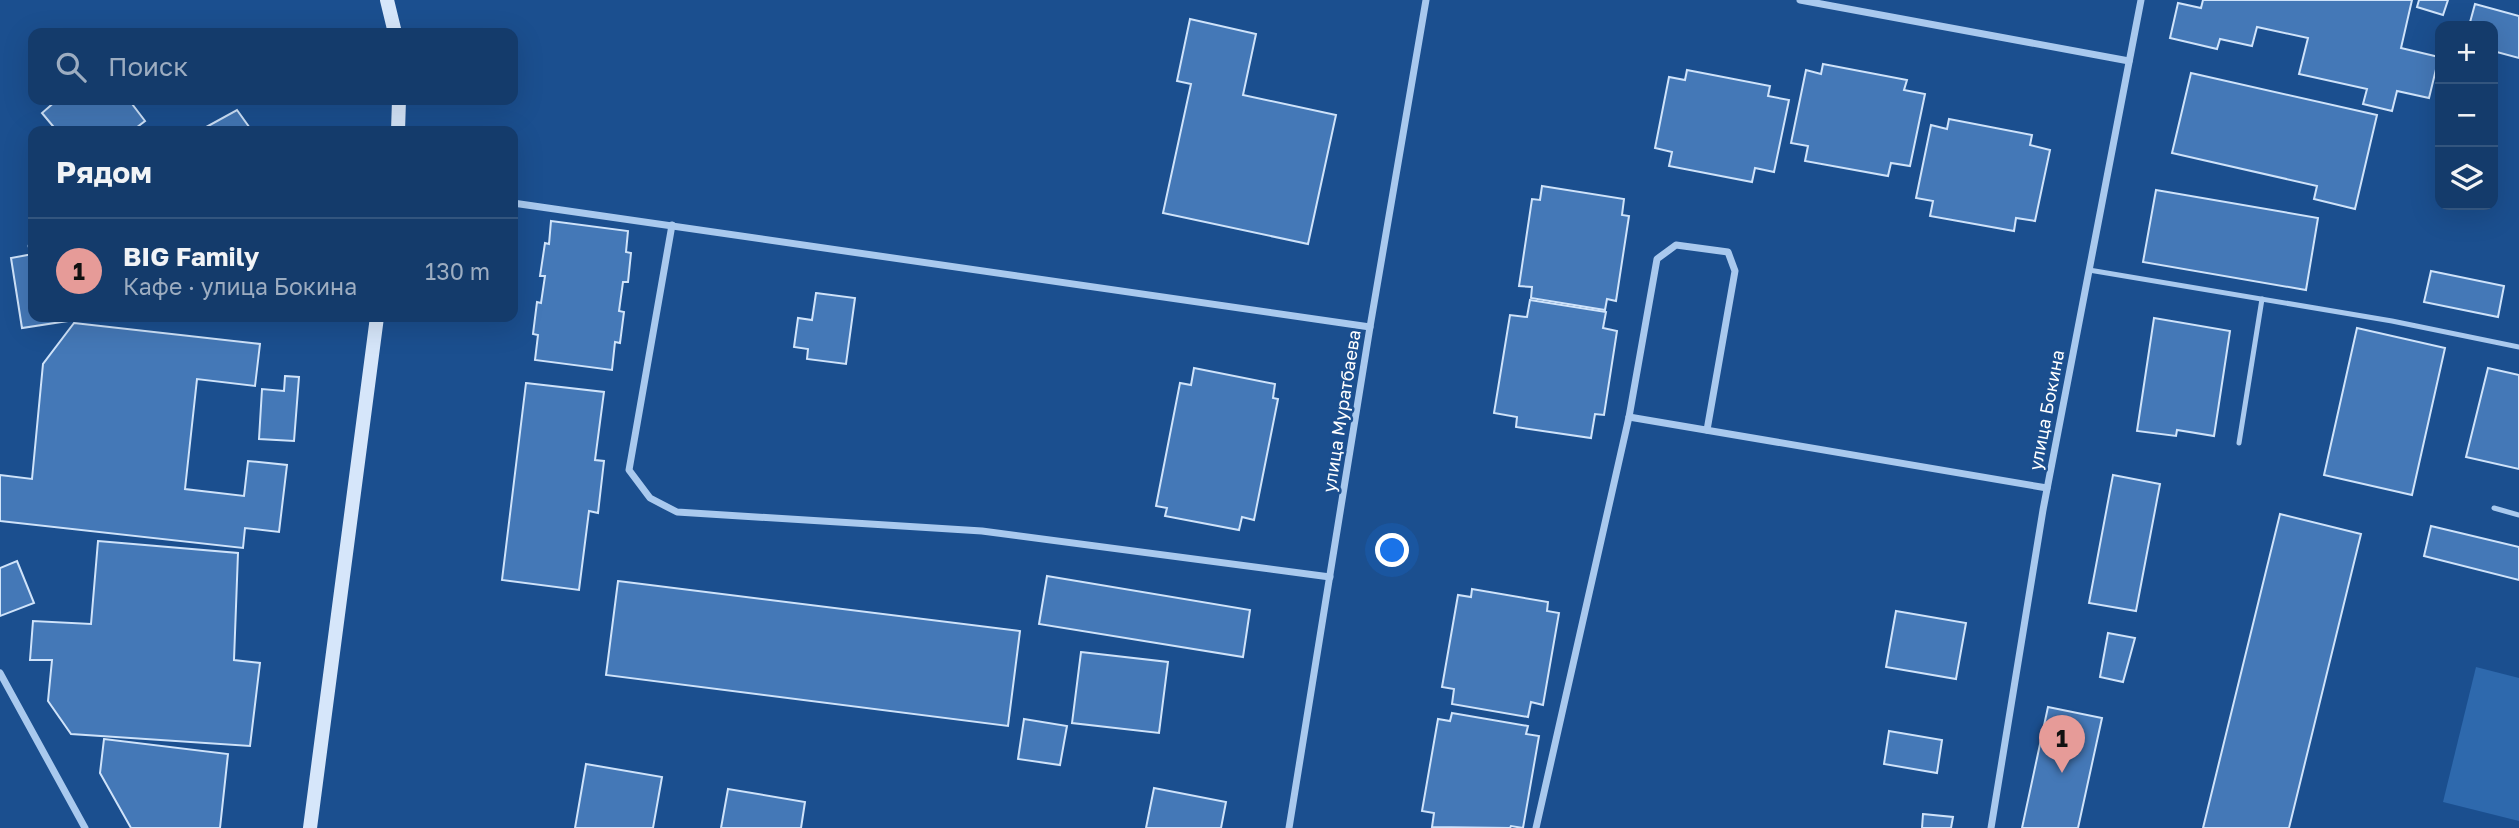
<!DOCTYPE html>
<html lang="ru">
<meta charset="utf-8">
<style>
:root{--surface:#143b6b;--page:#1d4271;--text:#f1f3f6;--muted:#9dadc1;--line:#33557e;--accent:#e69b98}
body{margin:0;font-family:"Golos Text",sans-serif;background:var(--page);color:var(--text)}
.controls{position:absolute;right:21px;top:21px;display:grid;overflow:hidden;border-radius:14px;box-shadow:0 7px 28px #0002}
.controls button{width:63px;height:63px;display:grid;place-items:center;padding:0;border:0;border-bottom:2px solid var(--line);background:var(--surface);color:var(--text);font:35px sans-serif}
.you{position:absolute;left:1393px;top:551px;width:24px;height:24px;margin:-18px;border:5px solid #fff;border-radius:50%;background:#1a73e8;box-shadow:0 0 0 10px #1a73e833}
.badge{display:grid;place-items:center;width:46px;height:46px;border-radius:50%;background:var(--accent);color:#111;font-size:23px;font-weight:700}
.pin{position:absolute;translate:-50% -58px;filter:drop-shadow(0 2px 4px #0008)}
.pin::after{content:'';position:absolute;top:37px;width:24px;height:21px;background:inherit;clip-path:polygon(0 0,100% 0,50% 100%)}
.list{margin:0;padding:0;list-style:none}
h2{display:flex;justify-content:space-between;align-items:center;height:91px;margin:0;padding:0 28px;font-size:30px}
h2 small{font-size:23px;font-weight:400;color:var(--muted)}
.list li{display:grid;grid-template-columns:46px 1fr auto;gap:21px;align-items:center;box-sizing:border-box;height:105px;padding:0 28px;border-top:2px solid var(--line)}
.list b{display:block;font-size:26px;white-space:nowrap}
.list p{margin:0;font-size:23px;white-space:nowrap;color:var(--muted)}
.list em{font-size:23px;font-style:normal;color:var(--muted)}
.icon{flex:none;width:38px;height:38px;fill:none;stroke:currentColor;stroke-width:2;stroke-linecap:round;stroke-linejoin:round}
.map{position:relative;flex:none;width:2519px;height:828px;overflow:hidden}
.search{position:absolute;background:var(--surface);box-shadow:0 7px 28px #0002;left:28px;top:28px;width:490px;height:77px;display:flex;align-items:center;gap:18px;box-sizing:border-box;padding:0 24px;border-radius:14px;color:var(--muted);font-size:26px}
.panel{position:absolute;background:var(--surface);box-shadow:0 7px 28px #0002;left:28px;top:126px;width:490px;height:196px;border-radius:14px}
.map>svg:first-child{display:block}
.green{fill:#2e69ad}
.building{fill:#4478b7;stroke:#cfe3fa;stroke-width:2}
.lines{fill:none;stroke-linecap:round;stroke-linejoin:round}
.lane{stroke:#a9c9ee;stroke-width:5}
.street{stroke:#a9c9ee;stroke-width:7}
.secondary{stroke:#d6e6fa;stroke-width:14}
.labels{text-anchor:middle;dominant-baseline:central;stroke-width:5;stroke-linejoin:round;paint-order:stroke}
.street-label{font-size:18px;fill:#fff;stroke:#1b4f8f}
</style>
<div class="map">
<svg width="2519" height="828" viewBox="0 0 2519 828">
<rect width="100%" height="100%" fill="#1b4f8f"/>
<path class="green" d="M2476 667 2519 678V821L2443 802Z"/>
<g class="building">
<path d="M2203 0H2412L2401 48 2439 57 2429 98 2397 91 2392 111 2363 104 2367 89 2299 74 2308 38 2257 27 2252 46 2220 39 2217 49 2170 38 2178 3 2201 8Z"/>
<path d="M2419 0H2448L2443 15 2417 7Z"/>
<path d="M2475 4 2519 16V58L2493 51V26H2469Z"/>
<path d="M1190 19 1256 34 1243 95 1336 115 1308 244 1163 213 1191 84 1177 81Z"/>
<path d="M1823 64 1907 80 1904 90 1925 94 1910 166 1891 163 1888 176 1805 161 1808 146 1791 143 1806 70 1821 74Z"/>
<path d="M1687 70 1770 86 1768 96 1789 100 1774 172 1755 168 1752 182 1669 166 1672 152 1655 148 1669 77 1685 80Z"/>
<path d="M2191 73 2377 115 2355 209 2314 199 2317 186 2172 153Z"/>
<path d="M57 100H129L145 121 132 131H57L42 113Z"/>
<path d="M237 110 252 131H199Z"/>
<path d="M1949 119 2032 135 2030 145 2050 150 2035 221 2016 218 2014 231 1930 216 1933 201 1916 198 1931 125 1947 129Z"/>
<path d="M1542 186 1624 199 1622 215 1629 216 1616 301 1607 299 1605 310 1531 298 1532 287 1519 286 1532 199 1540 200Z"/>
<path d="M2156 190 2318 218 2306 290 2143 262Z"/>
<path d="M551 221 628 231 626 252 631 253 628 282H623L619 311 624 312 620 343 615 342 612 370 535 360 538 335 533 334 537 302 541 303 545 276H540L545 243 549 244Z"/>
<path d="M33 254V317H94L22 328 11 258Z"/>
<path d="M2431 271 2504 286 2498 317 2424 302Z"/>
<path d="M816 293 855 298 846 364 807 359 808 349 794 347 798 318 812 320Z"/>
<path d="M1530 300 1606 312 1603 328 1617 331 1604 415 1595 414 1591 438 1516 427 1517 417 1494 413 1510 315 1527 317Z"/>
<path d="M2154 318 2230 331 2214 436 2177 430 2176 436 2137 431Z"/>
<path d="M74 323 260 344 255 386 197 379 185 489 244 496 248 461 287 465 279 532 245 528 243 548 0 521V475L32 479 43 364Z"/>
<path d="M2357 328 2445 348 2412 495 2324 475Z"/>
<path d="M1194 368 1275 384 1273 398 1278 399 1254 520 1242 517 1239 530 1165 516 1167 508 1156 506 1180 383 1191 385Z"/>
<path d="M2488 368 2519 375V469L2466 457Z"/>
<path d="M285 376 299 377 294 441 259 439 262 389 284 391Z"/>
<path d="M526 383 604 392 595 460 604 461 598 513 589 511 579 590 502 580Z"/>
<path d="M2113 475 2160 484 2136 611 2089 603Z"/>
<path d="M2280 514 2361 534 2289 828H2203Z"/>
<path d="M2431 526 2519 547V580L2424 556Z"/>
<path d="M98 541 238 553 234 660 260 663 250 746 71 734 48 701 52 660H30L33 621 91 624Z"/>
<path d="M17 561 34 603 0 616V568Z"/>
<path d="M1047 576 1250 610 1243 657 1039 624Z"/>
<path d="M618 581 1020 631 1008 726 606 675Z"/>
<path d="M1472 589 1548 602 1547 611 1559 613 1543 705 1531 702 1528 717 1452 704 1454 689 1442 687 1458 595 1471 597Z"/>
<path d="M1896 611 1966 623 1956 679 1886 667Z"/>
<path d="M2108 633 2135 638 2123 682 2100 677Z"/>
<path d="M1081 652 1168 662 1159 733 1072 723Z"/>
<path d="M2048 707 2102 718 2078 828H2022Z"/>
<path d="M1452 713 1528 726 1526 734 1539 736 1523 828 1511 826 1510 828 1432 827 1434 813 1422 811 1438 719 1450 721Z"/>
<path d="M1024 719 1067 726 1060 765 1018 759Z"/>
<path d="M1889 731 1942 740 1937 773 1884 764Z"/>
<path d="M104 739 228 754 220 828H131L100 773Z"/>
<path d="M586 764 662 777 653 828H575Z"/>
<path d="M1154 788 1226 802 1221 828H1146Z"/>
<path d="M728 789 805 802 801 828H721Z"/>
<path d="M1923 814 1953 817 1951 828H1922Z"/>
</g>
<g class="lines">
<g class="lane">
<path d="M30 246H33"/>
<path d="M2089 270 2392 321 2519 347"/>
<path d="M2239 443 2262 299"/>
<path d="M2494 508 2519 515"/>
</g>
<g class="street">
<path d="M1800 0 2129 61"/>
<path d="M513 203 1370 327"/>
<path d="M672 225 629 470 650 498 677 512 982 531 1330 577"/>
<path d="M1629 417 2047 488"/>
<path d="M0 673 85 828"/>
<path d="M1289 828 1370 327 1426 0"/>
<path d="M1536 828 1629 417 1657 259 1676 245 1728 252 1735 271 1707 430"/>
<path d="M1991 828 2043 510 2141 0"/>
</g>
<g class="secondary">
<path d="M387 0 395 33"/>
<path d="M398 131 399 100"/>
<path d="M310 828 377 317"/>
</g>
</g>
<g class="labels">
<g class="street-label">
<text transform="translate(2046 410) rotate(-79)">улица Бокина</text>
<text transform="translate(1341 411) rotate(-81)">улица Муратбаева</text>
</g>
</g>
</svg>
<div class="controls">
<button>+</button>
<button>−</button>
<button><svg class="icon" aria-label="layers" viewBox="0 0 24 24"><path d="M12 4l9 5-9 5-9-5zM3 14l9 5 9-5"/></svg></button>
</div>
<div class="you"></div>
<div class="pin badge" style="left:2062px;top:773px">1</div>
<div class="search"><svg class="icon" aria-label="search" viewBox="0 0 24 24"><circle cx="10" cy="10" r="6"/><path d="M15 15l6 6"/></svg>Поиск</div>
<section class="panel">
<h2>Рядом<small></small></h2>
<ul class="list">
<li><span class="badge">1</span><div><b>BIG Family</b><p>Кафе · улица Бокина</p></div><em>130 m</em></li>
</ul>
</section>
</div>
